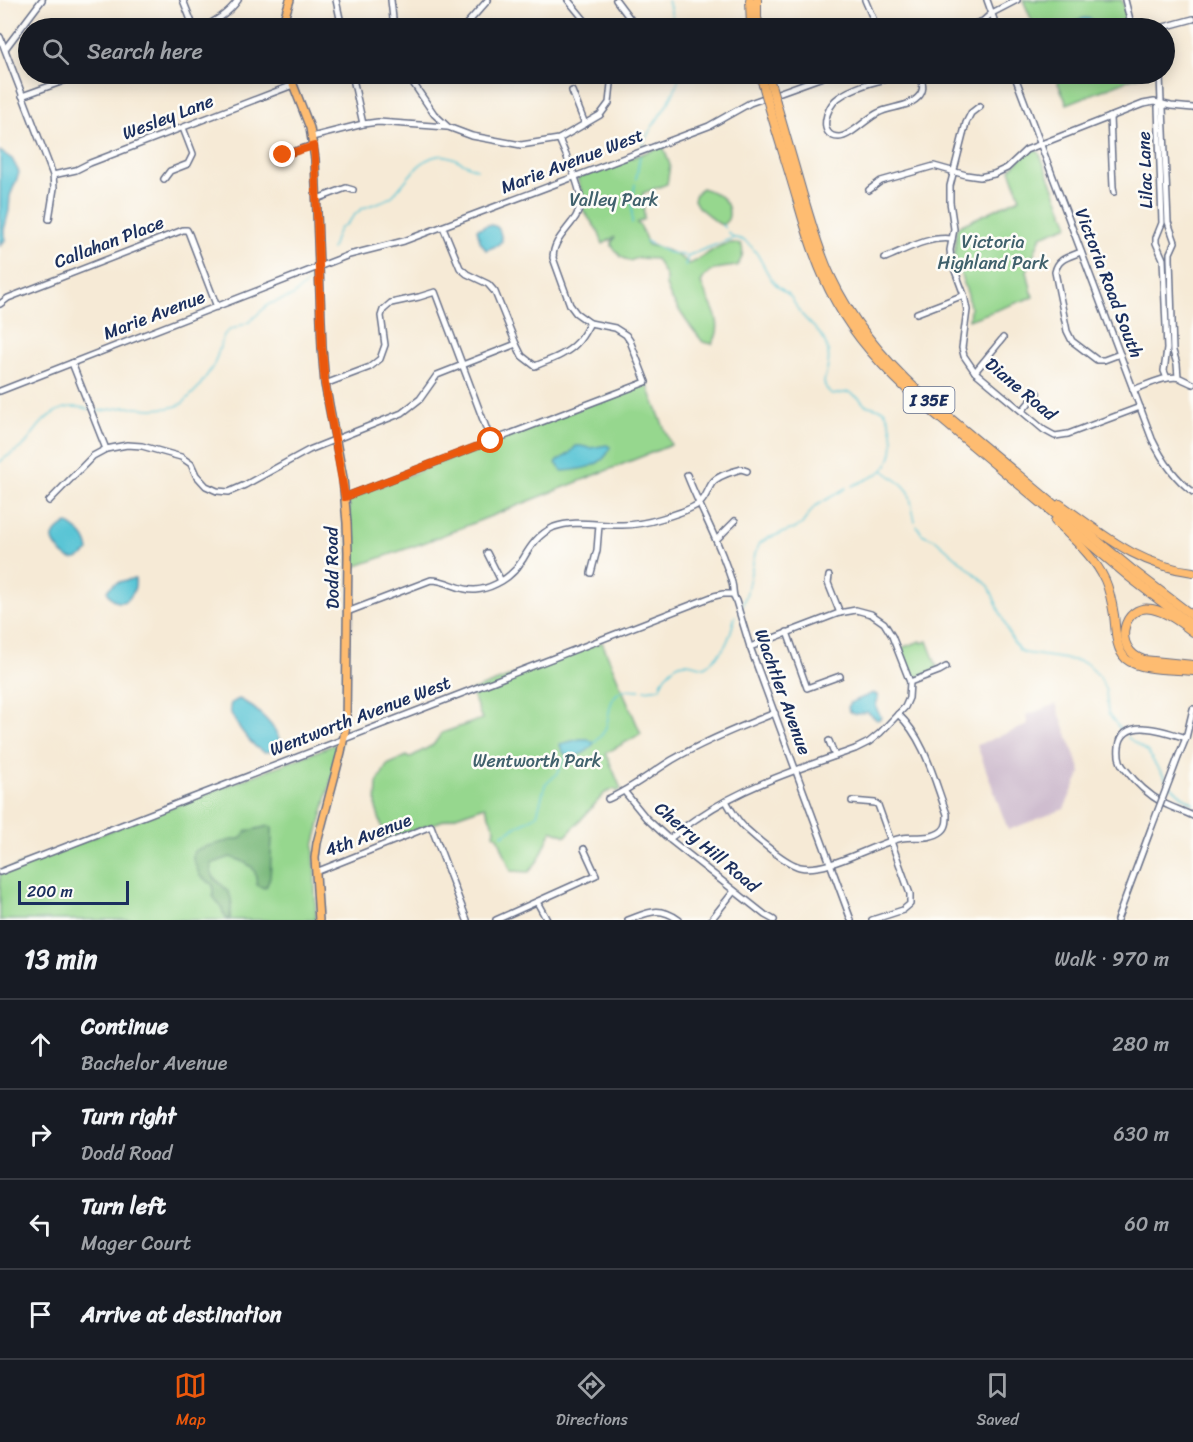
<!DOCTYPE html>
<meta charset="utf-8">
<style>
:root{--surface:#171b24;--page:#20242c;--text:#f1f3f6;--muted:#9ea1a6;--line:#363941;--accent:#ea580c}
body{margin:0;font-family:Sriracha,sans-serif;background:var(--page);color:var(--text)}
.scale{position:absolute;left:18px;bottom:15px;width:111px;box-sizing:border-box;padding-left:6px;border:3px solid #1b2f5e;border-top:0;font-size:16px;line-height:21px;white-space:nowrap;color:#1b2f5e;-webkit-text-stroke:4px #fdfcf7;paint-order:stroke}
.stop{position:absolute;width:18px;height:18px;margin:-14px;border:4px solid #ea580c;border-radius:50%;background:#fff}
.stop.end{background:#ea580c;border-color:#fff;box-shadow:0 2px 6px #0008}
.list{margin:0;padding:0;list-style:none}
h2{display:flex;justify-content:space-between;align-items:center;height:78px;margin:0;padding:0 24px;font-size:26px}
h2 small{font-size:20px;font-weight:400;color:var(--muted)}
.list li{display:grid;grid-template-columns:39px 1fr auto;gap:18px;align-items:center;box-sizing:border-box;height:90px;padding:0 24px;border-top:2px solid var(--line)}
.list b{display:block;font-size:22px;white-space:nowrap}
.list p{margin:0;font-size:20px;white-space:nowrap;color:var(--muted)}
.list em{font-size:20px;font-style:normal;color:var(--muted)}
.icon{flex:none;width:33px;height:33px;fill:none;stroke:currentColor;stroke-width:2;stroke-linecap:round;stroke-linejoin:round}
.map{position:relative;flex:none;width:1193px;height:920px;overflow:hidden}
.search{position:absolute;background:var(--surface);box-shadow:0 3px 15px #0003;left:18px;right:18px;top:18px;height:66px;display:flex;align-items:center;gap:15px;box-sizing:border-box;padding:0 21px;border-radius:33px;color:var(--muted);font-size:22px}
.sheet{height:438px;background:var(--surface)}
nav{display:flex;justify-content:space-around;align-items:center;box-sizing:border-box;height:84px;border-top:2px solid var(--line);background:var(--surface);font-size:16px;color:var(--muted)}
nav a{display:grid;justify-items:center;gap:3px}
nav .on{color:var(--accent)}
.map>svg:first-child{display:block}
.industrial{fill:#cfbdcf}
.green{fill:#96d78e;stroke:#588376;stroke-width:1.5}
.forest{fill:#78b879;stroke:#4a746c;stroke-width:1.5}
.water{fill:#5ac5d5;stroke:#3a7a9a;stroke-width:1.5}
.lines{fill:none;stroke-linecap:round;stroke-linejoin:round}
.stream{stroke:#5ac5d5;stroke-width:1.5}
.minor-casing{stroke:#687088;stroke-width:8}
.major-casing{stroke:#687088;stroke-width:10}
.highway-casing{stroke:#687088;stroke-width:10}
.minor{stroke:#fff;stroke-width:5}
.major{stroke:#febc71;stroke-width:7}
.highway{stroke:#febc71;stroke-width:8}
.minor-bridge-casing{stroke:#687088;stroke-width:8;stroke-linecap:butt}
.highway-bridge-casing{stroke:#687088;stroke-width:10;stroke-linecap:butt}
.minor-bridge{stroke:#fff;stroke-width:5}
.highway-bridge{stroke:#febc71;stroke-width:8}
.route{stroke:#ea580c;stroke-width:8}
.labels{text-anchor:middle;dominant-baseline:central;stroke-width:5;stroke-linejoin:round;paint-order:stroke}
.shield{fill:#fdfcf7;stroke:#5f6c8c;stroke-width:1.5}
.shield-label{font-size:16px;font-weight:bold;fill:#1b2f5e}
.street-label{font-size:18px;fill:#1b2f5e;stroke:#fdfcf7}
.park-label{font-size:18px;fill:#40616c;stroke:#fdfcf7}
</style>
<div class="map">
<svg width="1193" height="920" viewBox="0 0 1193 920">
<rect width="100%" height="100%" fill="#fdfcf7"/>
<filter id="ink" filterUnits="userSpaceOnUse"><feTurbulence type="fractalNoise" baseFrequency=".0167" numOctaves="2"/><feDisplacementMap in="SourceGraphic" scale="12" xChannelSelector="R" yChannelSelector="G"/><feConvolveMatrix kernelMatrix="1 2 1 2 8 2 1 2 1" color-interpolation-filters="sRGB"/></filter>
<filter id="wash" filterUnits="userSpaceOnUse"><feTurbulence type="fractalNoise" baseFrequency=".008" numOctaves="4" result="noise"/><feDisplacementMap in="SourceGraphic" scale="24" xChannelSelector="R" yChannelSelector="G"/><feGaussianBlur stdDeviation="1.35" result="paint"/><feColorMatrix in="noise" values="0 0 0 0 0 0 0 0 0 0 0 0 0 0 0 0 0 1.4 0 .05"/><feComposite in="paint" operator="in"/></filter>
<g filter="url(#wash)">
<rect width="100%" height="100%" fill="#f6ead6"/>
<path class="industrial" d="M1056 704 1081 772 1064 809 1008 830 977 745 1028 725 1026 715Z"/>
<g class="green">
<path d="M1023 0H1122L1130 28H1035Z"/>
<path d="M1054 74H1149L1133 78 1067 104Z"/>
<path d="M663 146 670 165 667 184 643 193 644 219 637 223 641 227 648 245C662 247 678 254 689 264 707 258 719 238 741 244 745 252 742 259 737 266 722 268 707 267 701 283 708 303 727 322 712 344L703 342 687 322 671 298 666 285V277L656 259 637 258 630 261 621 257 612 246V242L615 237 603 244 598 231 583 210V195L577 178Z"/>
<path d="M1033 149 1039 152 1069 225 1041 236 1027 271 1033 297 969 320 970 308 968 295 954 256 957 227 1020 198 1010 169 1027 153Z"/>
<path d="M702 188C714 192 729 198 729 213 729 219 728 221 722 225L718 223 698 207 694 200C695 195 697 191 702 188Z"/>
<path d="M646 382 671 445 423 543 351 568 349 501 350 498Z"/>
<path d="M921 641 922 643 927 641 938 669 912 679 901 648Z"/>
<path d="M602 642 641 734 606 753 621 789 617 792 615 789 605 793 566 836 552 830 539 859 529 872 511 871 498 837 494 834 495 829 485 806 386 840 376 808 377 783 387 765 407 756 409 758 433 745 442 733 482 719 471 691Z"/>
<path d="M341 742 314 846 316 920H0V873Z"/>
</g>
<path class="forest" d="M269 826 272 827C273 838 271 847 271 858 270 869 272 877 266 887L264 888 257 885 255 872 252 867 242 861 230 857 211 864C209 881 225 884 229 893 234 903 230 909 230 919L228 920 223 913 222 908 213 896V885L200 876 193 859V853L196 850 208 846 236 839H240L247 831Z"/>
<g class="water">
<path d="M1085 18C1091 18 1097 23 1099 28H1070L1078 20Z"/>
<path d="M0 151 12 159 19 172 18 176 10 196 9 211 4 230 5 240 0 246Z"/>
<path d="M488 225C500 225 500 230 502 241L496 246 486 250 480 241 477 229Z"/>
<path d="M607 445 610 447C605 467 579 470 562 471L556 463 557 461 569 454 576 446H581L590 448Z"/>
<path d="M67 523C79 531 87 536 89 551 84 555 78 561 71 559 64 557 52 544 53 537 55 530 62 526 67 523Z"/>
<path d="M132 579H135C138 595 119 615 107 591 112 582 123 581 132 579Z"/>
<path d="M873 693 877 695 878 699C874 706 877 710 881 717L880 719 877 720 867 712C860 714 852 717 848 708L850 703Z"/>
<path d="M239 699C254 706 282 730 280 747 276 748 271 752 266 752 255 752 235 723 231 713 230 710 230 706 231 703Z"/>
<path d="M580 739H588L594 743C588 755 563 765 560 744Z"/>
</g>
<g class="lines">
<g class="stream">
<path d="M668 0 675 28"/>
<path d="M642 147C647 132 656 122 664 109 672 98 677 86 680 74"/>
<path d="M1048 149 1050 145"/>
<path d="M636 179 640 156"/>
<path d="M632 223V203L635 184"/>
<path d="M722 225 725 228"/>
<path d="M728 232 734 238"/>
<path d="M646 241 667 252 687 256 733 238C738 238 742 239 746 242 759 251 763 268 772 280 777 287 783 290 789 295 794 300 795 306 799 311 808 324 822 331 827 347 829 354 829 363 827 370 823 382 822 385 832 395L849 392 859 398 865 405 884 410C894 426 898 455 883 470 876 477 862 481 852 486"/>
<path d="M332 249C334 242 336 232 341 227 342 226 344 226 345 225 353 219 356 210 366 207 375 203 384 202 392 196 406 183 417 160 437 156 451 153 463 165 477 169"/>
<path d="M685 266 688 256"/>
<path d="M92 410 101 411 125 407 152 409 168 408 177 406 183 403 198 388 214 365 224 335 228 331 249 322 269 304 293 296 311 279"/>
<path d="M0 462C7 455 16 452 23 446 28 442 31 436 35 431 48 413 65 402 88 409"/>
<path d="M884 471 903 485 909 492 915 521"/>
<path d="M917 526 922 534 936 540 989 586 1010 636 1019 650 1025 653 1079 661 1087 664 1100 677 1106 691 1108 714 1122 731"/>
<path d="M741 608 746 596 755 554 760 543 768 538 796 528 802 524 814 507 846 488"/>
<path d="M645 690 660 688C662 678 673 664 684 663 690 662 698 666 705 667 726 650 729 642 735 616"/>
<path d="M1127 737 1148 752 1155 764 1167 780"/>
<path d="M594 743C599 738 604 734 606 727 610 715 608 698 621 691 626 688 635 690 640 690"/>
<path d="M1169 784 1182 796 1193 803"/>
<path d="M502 835 537 815 545 785 558 773 566 756"/>
</g>
</g>
</g>
<g filter="url(#ink)">
<g class="lines">
<g class="minor-casing">
<g id="minor">
<path d="M183 0 194 28"/>
<path d="M336 0 342 28"/>
<path d="M391 0 394 28"/>
<path d="M568 0 591 28"/>
<path d="M616 0 637 28"/>
<path d="M865 0 877 28"/>
<path d="M987 0 997 28"/>
<path d="M1125 0 1132 28"/>
<path d="M200 28C214 23 229 13 238 0"/>
<path d="M463 28 488 0"/>
<path d="M963 28 983 21 992 13 1017 0"/>
<path d="M1160 28 1193 19"/>
<path d="M0 37 53 175 54 188 49 219"/>
<path d="M5 49 42 0"/>
<path d="M352 74 363 124"/>
<path d="M407 74 434 114 448 127 472 136 521 145 559 139 600 115 609 103 612 74"/>
<path d="M907 74C884 80 857 84 838 98 826 106 817 137 839 137 850 137 867 118 878 113 891 106 910 108 920 95 925 88 922 81 919 74"/>
<path d="M1014 74 1152 439C1162 460 1174 478 1193 492"/>
<path d="M1160 74 1161 103 1163 108 1168 222 1175 242 1170 253V259L1173 351 1177 364 1178 377"/>
<path d="M572 91 585 124"/>
<path d="M22 96 83 74"/>
<path d="M1161 103 1158 107 1162 223 1156 238V243L1163 259 1167 349 1164 371 1167 378"/>
<path d="M980 106 971 113 966 123 950 186V202L954 229 950 250 951 260 964 295 967 310 962 348 964 356 975 372 1044 430 1055 436 1068 434 1140 407"/>
<path d="M1110 117 1113 187 1114 192"/>
<path d="M312 137 363 124 378 122 447 127"/>
<path d="M276 154 283 155 313 145"/>
<path d="M53 175 76 170 90 163 293 85"/>
<path d="M164 179 170 171 188 164 193 154 183 128"/>
<path d="M869 190 881 181 934 166 966 175 980 177 994 174 1007 168 1026 150 1143 104 1154 102 1171 106 1193 108"/>
<path d="M317 199 346 188 353 190"/>
<path d="M443 227 460 268 467 274 488 284 495 292 516 344 522 356 535 366C549 360 566 355 577 343 582 338 586 330 590 323"/>
<path d="M1081 252C1069 257 1058 258 1055 272L1067 331 1072 341 1097 360H1104L1120 354"/>
<path d="M885 258C907 249 928 236 952 239"/>
<path d="M0 304 8 298 183 230H187L189 234 217 307"/>
<path d="M917 313 964 295"/>
<path d="M72 363 106 449"/>
<path d="M975 372 1003 338"/>
<path d="M325 384 370 367 380 359 385 345 381 316 383 310 391 303 419 297 435 292 491 441"/>
<path d="M1133 390C1145 386 1168 374 1180 378 1184 380 1188 382 1193 384"/>
<path d="M0 391 349 255 404 241 709 126 750 103 831 74"/>
<path d="M1022 411 1037 393"/>
<path d="M687 475C698 503 712 529 723 557 726 566 730 574 732 583 734 590 732 595 736 601L750 647 851 920"/>
<path d="M345 497 646 382 630 341 626 335 615 328 590 323 576 313 570 305 553 258C553 243 563 234 572 222 578 215 581 205 580 196 579 182 565 153 559 139"/>
<path d="M49 501 93 456 106 449 127 445 142 446 181 457 191 464 196 475 206 486 217 491 229 492 245 485 309 450 402 413 420 399 437 375 516 344"/>
<path d="M716 540 735 521"/>
<path d="M487 553 501 581"/>
<path d="M591 573 597 550 599 525"/>
<path d="M829 576 828 583 840 613"/>
<path d="M347 612 431 580C448 580 459 591 475 590 489 589 505 581 515 570 518 567 520 563 523 559 531 545 539 534 554 527 575 519 600 526 622 525 636 525 650 522 663 518 673 515 693 509 701 502 706 497 708 489 712 483 718 475 732 472 741 469L747 471"/>
<path d="M787 632 807 688 840 676"/>
<path d="M910 682 939 671 946 667"/>
<path d="M1186 738C1168 732 1122 715 1119 747 1118 756 1119 763 1125 769 1135 782 1149 795 1163 803 1173 808 1183 811 1193 816"/>
<path d="M829 741 835 756"/>
<path d="M1179 755 1186 738 1193 709"/>
<path d="M624 791 646 818 669 839 765 915 774 920"/>
<path d="M608 799C631 789 651 773 672 760 705 741 739 727 775 713"/>
<path d="M726 801C731 810 737 820 744 827 756 838 786 864 800 867 828 873 872 844 902 838 914 836 931 840 942 831 947 827 947 821 947 814 934 780 925 739 898 714"/>
<path d="M852 801 875 803 878 805 910 894V904L903 910 872 920"/>
<path d="M669 839C679 832 689 823 699 817 746 785 802 768 855 749L869 742 880 733 905 707 909 698 910 682 892 636 884 623 871 614 856 610 839 613 750 647"/>
<path d="M0 872 714 596 723 594H732"/>
<path d="M316 872 431 826 467 920"/>
<path d="M537 902 547 920"/>
<path d="M496 920 596 875 584 849"/>
<path d="M628 920C650 912 659 906 679 920"/>
<path d="M711 920 734 891"/>
<path d="M1117 920 1152 826"/>
</g>
</g>
<g class="major-casing">
<g id="major">
<path d="M283 28V22L290 0"/>
<path d="M289 74 310 128 315 159 322 348 325 384 343 478 347 523 348 552 346 726 341 752 317 843 315 858 319 920"/>
</g>
</g>
<g class="highway-casing">
<g id="highway">
<path d="M750 0 751 28"/>
<path d="M757 0V18L760 28"/>
<path d="M760 74 763 85"/>
<path d="M776 102C785 134 795 167 804 199 812 225 819 252 831 277 852 322 883 359 920 393L1134 571 1193 616"/>
<path d="M769 106C778 137 788 168 797 199 807 234 818 271 836 302 858 342 889 374 922 403L1128 576 1193 626"/>
<path d="M1060 504C1104 535 1137 565 1193 572"/>
<path d="M1055 521C1073 539 1094 556 1105 580 1110 591 1112 603 1114 615 1116 630 1115 648 1126 659 1140 671 1175 669 1193 671"/>
<path d="M1193 632C1181 623 1167 612 1152 609 1123 603 1111 649 1144 660L1193 665"/>
</g>
</g>
<use href="#minor" class="minor"/>
<use href="#major" class="major"/>
<use href="#highway" class="highway"/>
<g class="minor-bridge-casing">
<path id="minor-bridge" d="M1152 826 1179 755"/>
</g>
<g class="highway-bridge-casing">
<g id="highway-bridge">
<path d="M770 81 776 102"/>
<path d="M763 85 769 106"/>
</g>
</g>
<use href="#minor-bridge" class="minor-bridge"/>
<use href="#highway-bridge" class="highway-bridge"/>
</g>
</g>
<g class="lines" filter="url(#ink)">
<path class="route" d="M283 155 314 146 315 159 322 348 325 384 345 497 491 441"/>
</g>
<g class="labels">
<rect class="shield" x="903.5" y="387" width="51" height="26" rx="4.5"/>
<g class="shield-label">
<text x="929" y="400">I 35E</text>
</g>
<g class="street-label">
<text transform="translate(168 117) rotate(-21)">Wesley Lane</text>
<text transform="translate(572 161) rotate(-21)">Marie Avenue West</text>
<text transform="translate(1145 170) rotate(-92)">Lilac Lane</text>
<text transform="translate(109 242) rotate(-21)">Callahan Place</text>
<text transform="translate(1109 283) rotate(69)">Victoria Road South</text>
<text transform="translate(154 315) rotate(-21)">Marie Avenue</text>
<text transform="translate(1021 389) rotate(40)">Diane Road</text>
<text transform="translate(332 568) rotate(-91)">Dodd Road</text>
<text transform="translate(783 692) rotate(70)">Wachtler Avenue</text>
<text transform="translate(360 716) rotate(-21)">Wentworth Avenue West</text>
<text transform="translate(368 835) rotate(-21)">4th Avenue</text>
<text transform="translate(707 847) rotate(40)">Cherry Hill Road</text>
</g>
<g class="park-label">
<text x="614" y="200">Valley Park</text>
<text x="993" y="242">Victoria<tspan x="993" dy="21">Highland Park</tspan></text>
<text x="537" y="761">Wentworth Park</text>
</g>
</g>
</svg>
<div class="scale">200 m</div>
<div class="stop" style="left:491px;top:441px"></div>
<div class="stop end" style="left:283px;top:155px"></div>
<div class="search"><svg class="icon" aria-label="search" viewBox="0 0 24 24"><circle cx="10" cy="10" r="6"/><path d="M15 15l6 6"/></svg>Search here</div>
</div>
<section class="sheet">
<h2>13 min<small>Walk · 970 m</small></h2>
<ul class="list">
<li><svg class="icon" aria-label="ahead" viewBox="0 0 24 24"><path d="M12 20V5M6 11l6-6 6 6"/></svg><div><b>Continue</b><p>Bachelor Avenue</p></div><em>280 m</em></li>
<li><svg class="icon" aria-label="right" viewBox="0 0 24 24"><path d="M7 20v-9h11M14 6l5 5-5 5"/></svg><div><b>Turn right</b><p>Dodd Road</p></div><em>630 m</em></li>
<li><svg class="icon" aria-label="left" viewBox="0 0 24 24"><path d="M17 20v-9H6M10 6l-5 5 5 5"/></svg><div><b>Turn left</b><p>Mager Court</p></div><em>60 m</em></li>
<li><svg class="icon" aria-label="arrive" viewBox="0 0 24 24"><path d="M6 21V4h12l-3 4 3 4H6"/></svg><div><b>Arrive at destination</b></div></li>
</ul>
</section>
<nav>
<a class="on"><svg class="icon" aria-label="map" viewBox="0 0 24 24"><path d="M3 6l6-2 6 2 6-2v14l-6 2-6-2-6 2zM9 4v14M15 6v14"/></svg>Map</a>
<a><svg class="icon" aria-label="directions" viewBox="0 0 24 24"><path d="M12 3l9 9-9 9-9-9zM9 14v-3h6M13 9l2 2-2 2"/></svg>Directions</a>
<a><svg class="icon" aria-label="saved" viewBox="0 0 24 24"><path d="M7 4h10v16l-5-4-5 4z"/></svg>Saved</a>
</nav>
